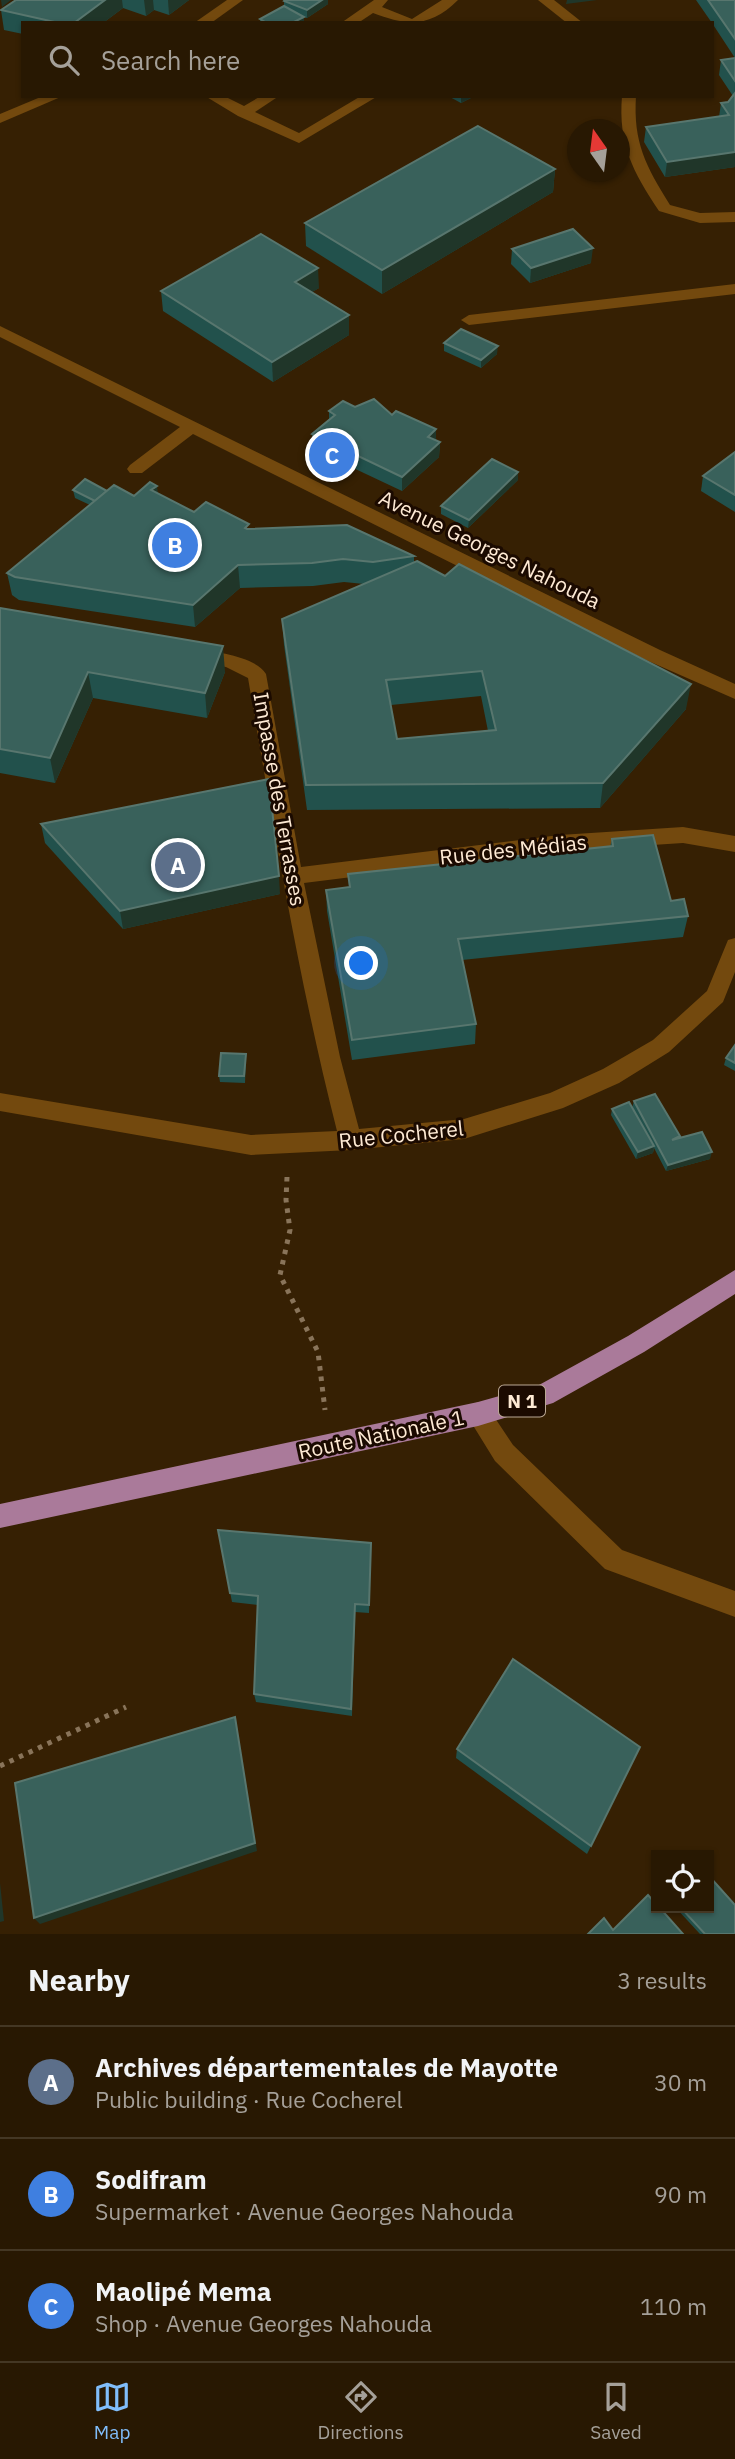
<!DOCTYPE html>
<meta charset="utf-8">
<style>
:root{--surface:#281802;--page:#342511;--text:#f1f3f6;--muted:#a5a099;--line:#443724;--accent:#80bdfa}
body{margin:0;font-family:"IBM Plex Sans",sans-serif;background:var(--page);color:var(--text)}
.controls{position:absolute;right:21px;bottom:21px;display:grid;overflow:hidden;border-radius:0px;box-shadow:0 2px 5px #0004}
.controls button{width:63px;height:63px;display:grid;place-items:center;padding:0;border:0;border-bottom:2px solid var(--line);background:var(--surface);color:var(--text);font:35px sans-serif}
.compass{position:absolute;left:567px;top:119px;width:63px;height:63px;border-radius:50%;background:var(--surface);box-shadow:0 2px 5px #0004;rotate:346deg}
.you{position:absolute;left:362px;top:964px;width:24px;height:24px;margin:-18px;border:5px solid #fff;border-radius:50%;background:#1a73e8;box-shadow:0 0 0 10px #1a73e833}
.badge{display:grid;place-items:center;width:46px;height:46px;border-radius:50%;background:var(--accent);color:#fff;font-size:23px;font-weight:700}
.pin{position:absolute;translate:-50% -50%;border:4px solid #fff;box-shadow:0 2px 7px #0006}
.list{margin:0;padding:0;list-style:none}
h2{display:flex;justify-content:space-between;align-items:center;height:91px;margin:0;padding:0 28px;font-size:30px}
h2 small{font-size:23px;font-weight:400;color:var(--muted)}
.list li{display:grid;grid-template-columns:46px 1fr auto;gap:21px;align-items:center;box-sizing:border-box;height:112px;padding:0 28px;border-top:2px solid var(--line)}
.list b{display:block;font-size:26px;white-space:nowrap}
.list p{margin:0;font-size:23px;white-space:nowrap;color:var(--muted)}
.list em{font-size:23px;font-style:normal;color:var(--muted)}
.icon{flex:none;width:38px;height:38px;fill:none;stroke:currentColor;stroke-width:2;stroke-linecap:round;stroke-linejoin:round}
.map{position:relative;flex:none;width:735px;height:1934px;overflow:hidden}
.search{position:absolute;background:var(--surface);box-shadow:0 2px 5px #0004;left:21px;right:21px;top:21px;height:77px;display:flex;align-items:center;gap:18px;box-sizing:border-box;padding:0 24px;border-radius:0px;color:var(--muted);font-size:26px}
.sheet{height:427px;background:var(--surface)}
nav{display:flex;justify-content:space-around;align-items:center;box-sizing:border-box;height:98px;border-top:2px solid var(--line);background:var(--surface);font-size:19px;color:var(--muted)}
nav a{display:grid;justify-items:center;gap:4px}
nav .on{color:var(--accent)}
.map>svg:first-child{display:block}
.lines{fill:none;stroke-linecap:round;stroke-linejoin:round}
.path{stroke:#89745a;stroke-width:5;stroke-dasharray:4.5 6;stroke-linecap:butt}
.minor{fill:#73490e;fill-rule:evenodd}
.major{fill:#aa7a9a;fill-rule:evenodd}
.wall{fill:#22514c;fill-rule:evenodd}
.shaded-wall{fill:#203629}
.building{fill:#39615b;stroke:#58766e;stroke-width:2;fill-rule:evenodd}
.labels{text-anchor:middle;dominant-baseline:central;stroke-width:6;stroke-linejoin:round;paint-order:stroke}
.shield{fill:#1b0a00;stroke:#baa794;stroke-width:2}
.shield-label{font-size:19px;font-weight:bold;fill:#feead4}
.street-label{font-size:21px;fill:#feead4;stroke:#1b0a00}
</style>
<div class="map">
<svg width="735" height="1934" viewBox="0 0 735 1934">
<rect width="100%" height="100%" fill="#362003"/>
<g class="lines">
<g class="path">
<path d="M287 1177 286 1200 290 1230 280 1275 318 1352 325 1410"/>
<path d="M0 1766 126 1707"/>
</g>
<g class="minor">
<path d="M227 0H243L211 23H194Z"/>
<path d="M374 0H388L382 7 412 19 442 0H458C430 28 407 26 373 13L358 23H341Z"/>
<path d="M538 0H554L583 23H567Z"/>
<path d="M43 96H63L0 123V114Z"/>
<path d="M205 96H224L244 106 261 96H279L255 112 299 133 361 96H378L299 143 238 116Z"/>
<path d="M622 96H636C633 143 646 166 670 205L700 213 735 212V222L700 223 659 211C633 172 618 144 622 96Z"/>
<path d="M735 284V294L469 325 461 320 469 315Z"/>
<path d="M0 326 660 650 735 684V699L646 660 193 434 142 473H130L127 469 130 465 180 427 0 337Z"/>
<path d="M196 649C215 652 255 656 266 674L301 867 560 835 683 827 735 836V852L683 843 560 851 304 883 340 1057 359 1129 464 1119 550 1093 603 1069 653 1040 707 991 728 940 735 938V972L723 1002 669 1052 619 1083 563 1108 464 1139 351 1150 251 1155 0 1111V1093L251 1135 337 1131C299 982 274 830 248 678L226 667 189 661 187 656 189 651Z"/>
<path d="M478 1402 487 1406 513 1445 622 1550 735 1591V1617L605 1569 495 1461 466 1414 469 1406Z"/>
</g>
<path class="major" d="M735 1270V1294L644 1352 553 1403 478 1426 0 1528V1504L478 1402 539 1385 628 1336Z"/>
</g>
<g class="wall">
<path d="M15 0H189L169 15 154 10 146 16 123 8 103 23H23V34L4 30 1 10Z"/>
<path d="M696 0H735V58L712 23Z"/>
<path d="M284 1 328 4 307 18 304 17V23H260V19L284 7Z"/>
<path d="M735 58V167L665 177 644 142 646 127 719 117 721 103 728 102 733 96 719 75 721 60Z"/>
<path d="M448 96H475L461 103Z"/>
<path d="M555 169 553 192 382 294 306 246 305 223Z"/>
<path d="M512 249 591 263 530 283 511 264Z"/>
<path d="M319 288 312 292 349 315V335L273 382 163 311 161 291Z"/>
<path d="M444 343 497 354 481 368 444 351Z"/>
<path d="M355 407 392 415 440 442 439 457 402 491 313 449 312 434 329 419V411Z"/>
<path d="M735 452V512L701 491 703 476Z"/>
<path d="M518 480 468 528 441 514V506Z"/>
<path d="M73 490 107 491 134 496 158 494 194 512 250 529 414 556V563L686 709 600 808 307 810 284 645 282 619 364 584 344 582 313 586 240 588 195 627 19 600 12 595 7 573 90 505 75 498ZM481 696 488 731 397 739 391 705Z"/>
<path d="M0 608 225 672 207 718 93 698 55 783 0 773Z"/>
<path d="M41 824 280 894 123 929 45 843Z"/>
<path d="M612 839 671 901 688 916 683 937 462 960 476 1024 475 1044 352 1060 327 911 326 890 349 888 348 874 610 847Z"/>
<path d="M735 1045V1071L724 1065 726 1058Z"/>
<path d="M246 1060 245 1083 220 1082 219 1076Z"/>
<path d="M634 1101 679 1138 710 1159 666 1171 654 1148 653 1153 636 1159 611 1115 612 1109 632 1108Z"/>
<path d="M218 1530 371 1543 369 1613 355 1612 352 1716 256 1702 254 1694 258 1605 232 1602Z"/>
<path d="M640 1747 587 1854 456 1758 457 1749Z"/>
<path d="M676 1908H709L735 1934H700Z"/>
</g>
<g class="shaded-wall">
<path d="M1 0H11L2 7Z"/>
<path d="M105 0H122L123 8 103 23H74Z"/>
<path d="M144 0H153L154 10 146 16Z"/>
<path d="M168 0H189L169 15Z"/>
<path d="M322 0H328V4L307 18V10Z"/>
<path d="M567 0H597L566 4Z"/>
<path d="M304 17V23H292Z"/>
<path d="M461 96H475L461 103Z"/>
<path d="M735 152V167L665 177 667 162Z"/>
<path d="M555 169 553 192 382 294V270Z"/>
<path d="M593 248 591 263 530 283 531 268Z"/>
<path d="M318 268 319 288 296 302 295 282Z"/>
<path d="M349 315V335L273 382 272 362Z"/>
<path d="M498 346 497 354 481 368V360Z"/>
<path d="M436 429V444L428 437Z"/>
<path d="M440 442 439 457 402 491V477Z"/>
<path d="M518 472V480L468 528 469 520Z"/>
<path d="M157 486 160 509 151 490Z"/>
<path d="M238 565 240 588 195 627 193 605Z"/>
<path d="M223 646 225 672 207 718 205 693Z"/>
<path d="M88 672 93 698 55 783 50 758Z"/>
<path d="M691 684 686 709 600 808 603 783Z"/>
<path d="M279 876 280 894 123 929 120 911Z"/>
<path d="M654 1146 653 1153 636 1159 638 1152Z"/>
<path d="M712 1152 710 1159 666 1171 668 1165Z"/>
<path d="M235 1717 257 1851 40 1924 34 1918Z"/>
<path d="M0 1883 4 1921 0 1922Z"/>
</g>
<g class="building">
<path d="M16 0H105L74 23H59L1 10Z"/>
<path d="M285 0H322L307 10 284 1Z"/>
<path d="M708 0H735V39Z"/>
<path d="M284 6 304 17 292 23H267L260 19Z"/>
<path d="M735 58V81L721 60Z"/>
<path d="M735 93V152L667 162 646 127 729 115 721 103 728 102Z"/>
<path d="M478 126 555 169 382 270 305 223Z"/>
<path d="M573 229 593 248 531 268 512 249Z"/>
<path d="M261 234 318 268 295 282 349 315 272 362 161 291Z"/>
<path d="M461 329 498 346 481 360 444 343Z"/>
<path d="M374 399 392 415 396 411 436 429 428 437 440 442 402 477 312 434 335 415 329 411 343 401 355 407Z"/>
<path d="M735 452V495L703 476Z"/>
<path d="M492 459 518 472 469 520 441 506Z"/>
<path d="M85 479 107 491 95 501 73 490Z"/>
<path d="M150 482 157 486 151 490 194 512 206 502 249 524 245 528 247 529 347 525 414 556 373 562 343 559 312 563 238 565 193 605 15 577 7 573 114 485 134 496Z"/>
<path d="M417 561 445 576 459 564 691 684 603 783 306 785 282 619ZM482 671 496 730 397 739 386 680Z"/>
<path d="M0 608 223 646 205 693 88 672 50 758 0 749Z"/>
<path d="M269 779 279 876 120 911 41 824Z"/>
<path d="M653 835 671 901 684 899 688 916 458 939 476 1024 352 1040 326 890 350 887 348 874 613 846 612 839Z"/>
<path d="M735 1045V1063L726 1058Z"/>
<path d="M221 1053 246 1054 244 1076H219Z"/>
<path d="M655 1094 680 1136 672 1140 702 1132 712 1152 668 1165 634 1101Z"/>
<path d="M629 1102 654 1146 638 1152 612 1109Z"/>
<path d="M218 1530 371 1543 369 1605 355 1604 351 1709 254 1694 258 1596 230 1593Z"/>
<path d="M513 1659 640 1747 591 1846 457 1749Z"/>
<path d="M235 1717 255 1843 34 1918 15 1783Z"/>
<path d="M709 1876 735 1905V1934H705L681 1908H709Z"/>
<path d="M648 1895 656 1904V1908H660L683 1934H588L604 1918 613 1930Z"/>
</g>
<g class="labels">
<rect class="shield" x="499" y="1385.5" width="46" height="31" rx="5"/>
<g class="shield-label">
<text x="522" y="1401">N 1</text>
</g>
<g class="street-label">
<text transform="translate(490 549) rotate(26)">Avenue Georges Nahouda</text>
<text transform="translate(280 799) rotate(80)">Impasse des Terrasses</text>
<text transform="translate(513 849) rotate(-6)">Rue des Médias</text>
<text transform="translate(401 1134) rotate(-6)">Rue Cocherel</text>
<text transform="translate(381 1434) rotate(-12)">Route Nationale 1</text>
</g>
</g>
</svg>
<div class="controls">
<button><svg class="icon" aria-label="locate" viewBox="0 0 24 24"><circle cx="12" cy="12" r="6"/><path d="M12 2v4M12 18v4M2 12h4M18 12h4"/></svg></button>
</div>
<svg class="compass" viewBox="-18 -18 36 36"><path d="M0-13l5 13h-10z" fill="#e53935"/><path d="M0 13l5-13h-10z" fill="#a5a099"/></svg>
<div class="you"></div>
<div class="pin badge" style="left:178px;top:865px;background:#5c6f8a">A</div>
<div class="pin badge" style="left:175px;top:545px;background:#3f7fe0">B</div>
<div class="pin badge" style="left:332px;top:455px;background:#3f7fe0">C</div>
<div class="search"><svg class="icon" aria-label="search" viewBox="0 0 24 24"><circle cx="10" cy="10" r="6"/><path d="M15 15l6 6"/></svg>Search here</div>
</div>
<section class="sheet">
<h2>Nearby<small>3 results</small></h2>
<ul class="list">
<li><span class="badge" style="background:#5c6f8a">A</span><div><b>Archives départementales de Mayotte</b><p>Public building · Rue Cocherel</p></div><em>30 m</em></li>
<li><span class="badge" style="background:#3f7fe0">B</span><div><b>Sodifram</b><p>Supermarket · Avenue Georges Nahouda</p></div><em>90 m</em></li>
<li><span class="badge" style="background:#3f7fe0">C</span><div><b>Maolipé Mema</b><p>Shop · Avenue Georges Nahouda</p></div><em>110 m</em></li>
</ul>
</section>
<nav>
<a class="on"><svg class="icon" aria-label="map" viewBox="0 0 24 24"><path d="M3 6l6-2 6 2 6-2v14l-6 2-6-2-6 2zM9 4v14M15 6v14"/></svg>Map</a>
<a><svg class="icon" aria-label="directions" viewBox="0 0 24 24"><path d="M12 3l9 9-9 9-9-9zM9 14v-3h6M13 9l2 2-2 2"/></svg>Directions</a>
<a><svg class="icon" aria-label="saved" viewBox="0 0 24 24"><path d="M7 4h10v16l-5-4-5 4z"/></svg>Saved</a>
</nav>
